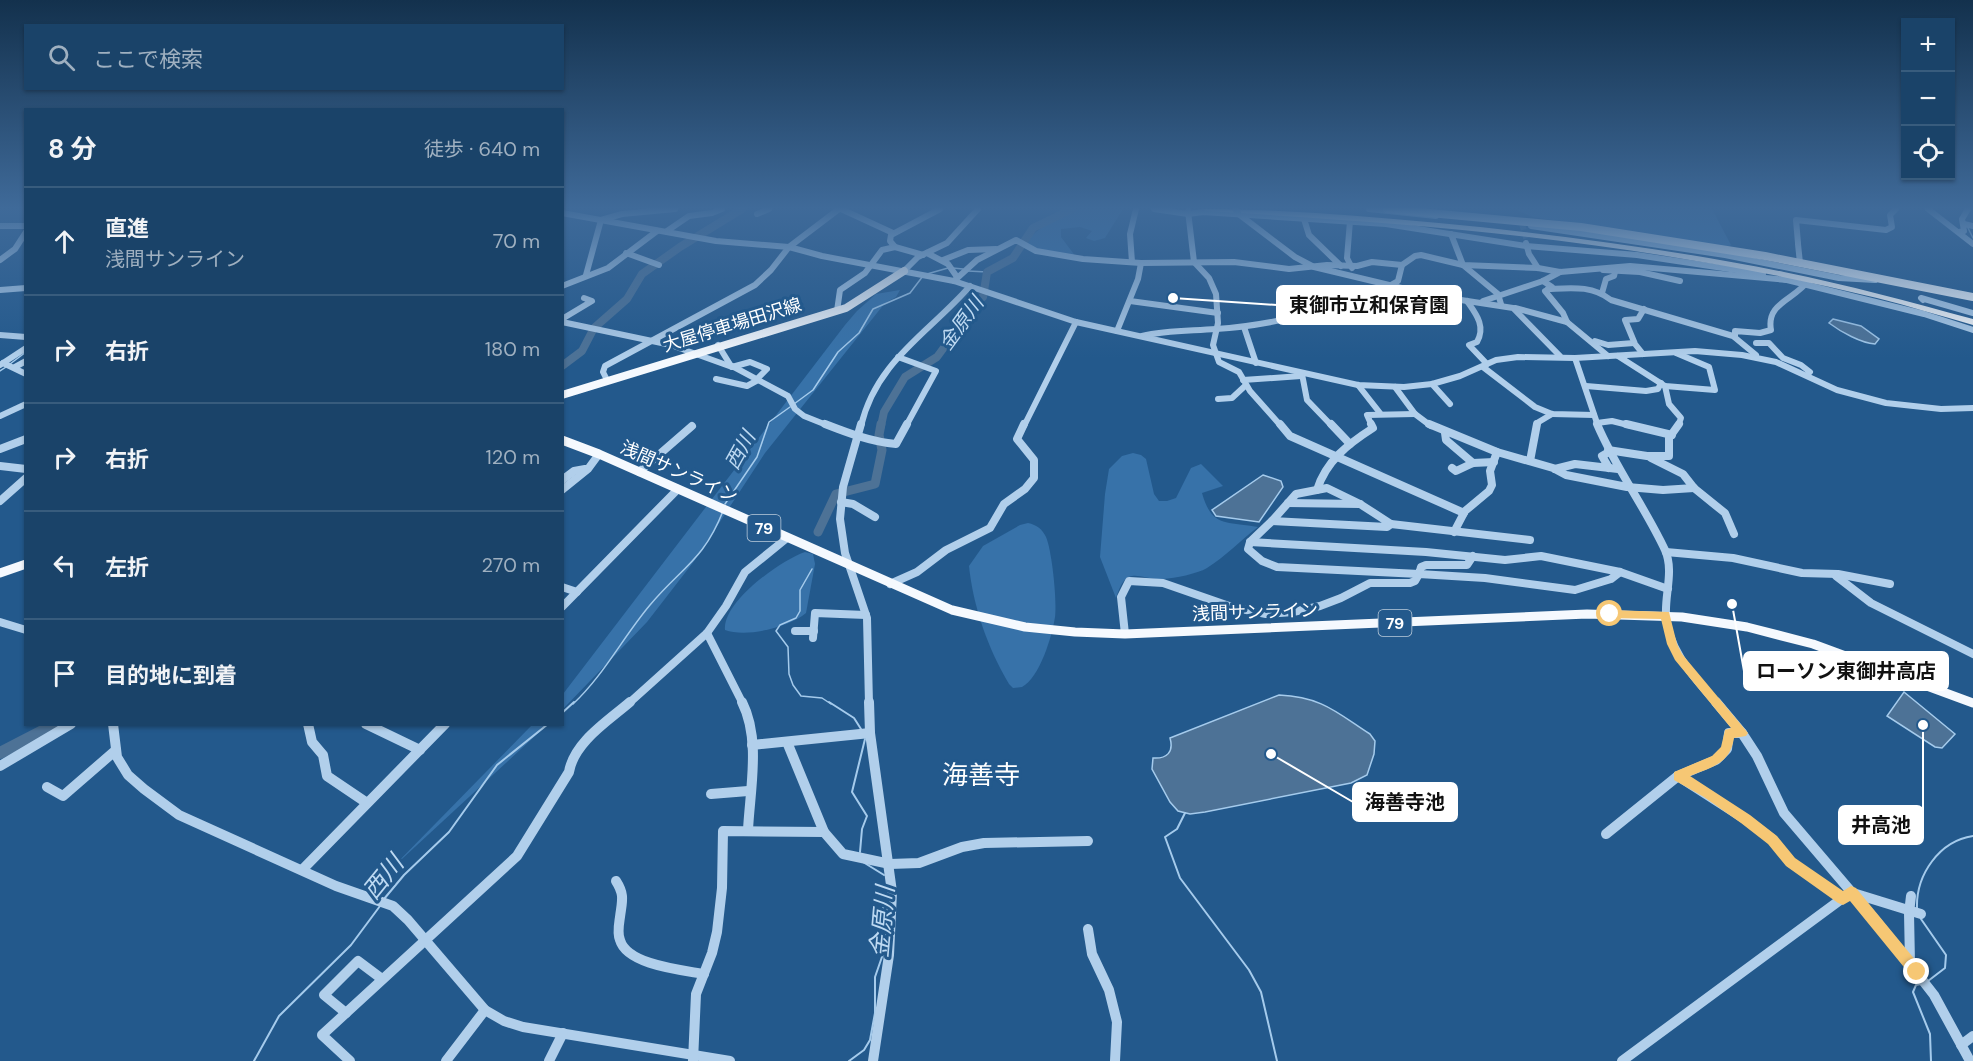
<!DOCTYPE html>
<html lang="ja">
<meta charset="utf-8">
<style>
:root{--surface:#1a4369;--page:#234a6f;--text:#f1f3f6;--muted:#9fb0c0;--line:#385c7d}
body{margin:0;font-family:"DM Sans","Noto Sans JP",sans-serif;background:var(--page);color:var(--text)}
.controls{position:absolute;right:18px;top:18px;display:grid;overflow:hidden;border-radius:0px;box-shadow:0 2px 4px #0004}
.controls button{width:54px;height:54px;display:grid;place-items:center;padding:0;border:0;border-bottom:2px solid var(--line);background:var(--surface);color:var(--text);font:30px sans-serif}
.stop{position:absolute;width:18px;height:18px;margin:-14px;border:4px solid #f6c774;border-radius:50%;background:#fff}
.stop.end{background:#f6c774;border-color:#fff;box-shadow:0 2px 6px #0008}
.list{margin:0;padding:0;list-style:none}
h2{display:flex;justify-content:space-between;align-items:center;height:78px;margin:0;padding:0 24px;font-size:26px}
h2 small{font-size:20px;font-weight:400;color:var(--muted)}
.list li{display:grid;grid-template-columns:39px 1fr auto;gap:18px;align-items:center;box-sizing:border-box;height:108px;padding:0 24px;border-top:2px solid var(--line)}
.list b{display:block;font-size:22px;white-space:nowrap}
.list p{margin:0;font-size:20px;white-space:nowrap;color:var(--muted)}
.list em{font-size:20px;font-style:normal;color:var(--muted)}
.icon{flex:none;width:33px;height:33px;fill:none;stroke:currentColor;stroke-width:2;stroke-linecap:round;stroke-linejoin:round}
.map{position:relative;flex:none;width:1973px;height:1061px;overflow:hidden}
.search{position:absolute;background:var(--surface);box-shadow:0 2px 4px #0004;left:24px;top:24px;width:540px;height:66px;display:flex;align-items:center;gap:15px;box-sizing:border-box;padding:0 21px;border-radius:0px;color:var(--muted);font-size:22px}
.panel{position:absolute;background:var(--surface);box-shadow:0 2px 4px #0004;left:24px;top:108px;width:540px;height:618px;border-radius:0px}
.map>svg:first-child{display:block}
.green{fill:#3772a9}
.water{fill:#4d7296;stroke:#a5cbec;stroke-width:1.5}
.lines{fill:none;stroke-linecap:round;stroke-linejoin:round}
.stream-far1{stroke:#a5cbec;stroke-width:1.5}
.stream{stroke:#a5cbec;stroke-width:2}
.river-far2{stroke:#4d7296;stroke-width:8}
.river-far1{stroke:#4d7296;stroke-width:9}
.river{stroke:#4d7296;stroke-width:12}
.minor-tunnel{stroke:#44729d;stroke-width:6;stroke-dasharray:6 3;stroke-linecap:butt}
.minor-far2{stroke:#b1cfeb;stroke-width:6}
.minor-far1{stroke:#b1cfeb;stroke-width:8}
.minor{stroke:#b1cfeb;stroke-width:10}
.major-far1{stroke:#f5f9fe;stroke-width:8}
.major{stroke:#f5f9fe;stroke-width:9}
.highway{fill:#fff;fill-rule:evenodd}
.minor-bridge{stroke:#b1cfeb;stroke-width:6}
.route{fill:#f6c774}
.labels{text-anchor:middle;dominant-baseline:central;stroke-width:6;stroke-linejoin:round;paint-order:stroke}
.shield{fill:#23598c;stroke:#bdcddc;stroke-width:1.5}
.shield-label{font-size:16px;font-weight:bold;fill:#fff}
.street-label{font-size:18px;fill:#fff;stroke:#23598c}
.water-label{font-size:20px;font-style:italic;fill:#bdd9f2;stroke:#23598c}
.near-water-label{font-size:24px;font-style:italic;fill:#bdd9f2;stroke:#23598c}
.near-quarter-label{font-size:26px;fill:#fff;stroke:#23598c}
.leader{fill:none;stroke:#fff;stroke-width:2}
.callout-dot{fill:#fff;stroke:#23598c;stroke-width:2}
.callout{fill:#fff;stroke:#fff;stroke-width:2}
.callout-label{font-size:20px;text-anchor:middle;font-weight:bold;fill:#111}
</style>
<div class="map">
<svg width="1973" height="1061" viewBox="0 0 1973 1061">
<rect width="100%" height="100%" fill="#23598c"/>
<g class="green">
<path d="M1064 209H1123L1105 238 1094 241 1086 238 1092 231 1080 227 1061 229V237L1076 257 1025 248 1030 237Z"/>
<path d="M1514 209H1712L1731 245 1728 247 1533 217Z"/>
<path d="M900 290 896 297 885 303 765 453 695 560 647 622 563 709V694L845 325 857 311 876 294Z"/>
<path d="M1133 453 1141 455 1146 459 1154 494 1159 501H1167L1176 498 1191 468 1201 464 1223 486 1202 493C1212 528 1225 521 1258 527 1241 540 1225 557 1207 568 1197 574 1175 578 1163 579 1138 580 1127 563 1116 598L1100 557 1105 494 1109 469 1122 456Z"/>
<path d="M1028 523C1037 525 1042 529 1046 537 1052 551 1057 601 1055 617 1052 636 1040 677 1022 687L1013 688 1009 684C988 649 973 606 969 566L983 546 1020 525Z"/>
<path d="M805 552 813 554 815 564 806 613C789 627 747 638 725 630 722 602 781 560 805 552Z"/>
<path d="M532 725H547L390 870Z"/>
</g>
<g class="water">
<path d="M1833 319 1861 326 1879 339 1875 344C1861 343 1841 332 1829 323Z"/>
<path d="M1263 475 1281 481 1283 487 1259 522 1216 516 1212 510Z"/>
<path d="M1904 692 1955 734 1942 748 1935 747 1887 716Z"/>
<path d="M1279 695C1322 697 1336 712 1370 734L1375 741 1374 754 1367 775 1351 783 1205 812 1190 814 1178 811 1170 802 1152 769 1153 758C1167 759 1174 752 1170 738Z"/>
</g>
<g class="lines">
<g class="stream-far1">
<path d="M1968 228 1973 238"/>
<path d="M953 268 963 269"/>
<path d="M968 271 987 272"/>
<path d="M927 274 948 268"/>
<path d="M10 364 26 352"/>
<path d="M0 371 6 367"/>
<path d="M794 404 813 390 838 352 859 333 873 309 910 293 923 276"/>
<path d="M725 504 757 457 769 422 790 407"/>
<path d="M812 569 800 590V611L796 618 780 625 776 631 788 647 789 674 793 685 801 696 822 698 831 704"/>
<path d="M573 704C604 675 623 637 650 605 681 568 704 560 723 511"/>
</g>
<g class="stream">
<path d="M829 702 854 718 861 729"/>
<path d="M562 713 574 702"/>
<path d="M1185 813 1177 829 1165 837 1180 878 1249 970 1261 992 1277 1061"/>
<path d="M860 852 862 829 867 816 852 792 865 739"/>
<path d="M863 862 884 875"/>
<path d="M384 899 404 875 449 832 497 765 548 724"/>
<path d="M1917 908C1916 875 1939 841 1973 836"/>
<path d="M1921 919 1946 955 1945 968 1928 981"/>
<path d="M1921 984 1916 985 1913 992 1930 1034 1931 1061"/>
<path d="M254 1061 279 1016 351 945 380 906"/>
<path d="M849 1061 864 1050 870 1040 875 1013V977L883 954 880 917 887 897"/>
</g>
<g class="river-far2">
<path d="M562 366 582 351 594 328 627 299 642 274 680 247 742 209"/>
<path d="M881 426 884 412 905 377 937 357 951 338 967 309 983 297 987 272 1013 258 1033 228 1072 209"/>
</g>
<path class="river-far1" d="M818 532 836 494 875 484 882 450 879 435 881 424"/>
<path class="river" d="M0 753 56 724"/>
<path class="minor-tunnel" d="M1522 224 1527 241"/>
<g class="minor-far2">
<path d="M841 209 893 233"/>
<path d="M1154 209 1188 214 1203 212 1386 224 1526 246 1637 255 1763 274"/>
<path d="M1369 209 1436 216"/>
<path d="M1928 209 1973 244"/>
<path d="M1188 211 1194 262 1209 278 1216 294 1218 323 1213 345 1219 362 1239 372 1250 391 1281 426"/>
<path d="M562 213 716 241 789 247 822 256 954 281 1076 322 1358 385 1404 387 1432 384 1460 376 1496 360 1518 357 1575 358 1695 351 1742 355 1776 362 1837 390 1886 403 1941 409 1973 408"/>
<path d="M757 214 769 209"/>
<path d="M1240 215 1295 257 1314 267 1435 296 1513 308 1560 356"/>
<path d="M1304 219 1309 235 1341 266"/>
<path d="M1350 221 1347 258 1352 268"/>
<path d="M1964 224 1973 226"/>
<path d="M0 226H26"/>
<path d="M1531 226 1725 255 1839 278 1875 280"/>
<path d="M667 231 689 216 712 213 722 209"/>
<path d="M1959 232 1964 231 1962 219 1968 209"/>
<path d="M1451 234 1463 265 1498 294 1501 304"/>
<path d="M1526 243 1529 254 1538 268"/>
<path d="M1798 243 1796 220 1886 230 1892 227 1890 215 1896 209"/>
<path d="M1798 244 1800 263"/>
<path d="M626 253 659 265"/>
<path d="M927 253 948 264 957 277"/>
<path d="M923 255 895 247 890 241 891 235 940 209"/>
<path d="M0 260 15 249 26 232"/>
<path d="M943 260 968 250 996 249"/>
<path d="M1132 262 1130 234 1136 209"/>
<path d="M1603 270 1640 272 1680 281"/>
<path d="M904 271 918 257 947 243 978 209"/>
<path d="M586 275 601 220 622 214 675 209"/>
<path d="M1783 279 1924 314 1973 330"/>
<path d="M954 281 977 260 1016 240 1036 251 1083 259 1141 263 1234 262 1289 269 1327 265 1357 266 1372 262 1402 265 1415 256 1421 255 1463 265 1538 268 1560 272 1630 266 1788 280"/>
<path d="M1543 281 1552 287 1545 291 1563 313 1567 322 1608 356"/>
<path d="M562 286 608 268 657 231"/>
<path d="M1389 288 1396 297 1422 295"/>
<path d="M1548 289C1571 288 1592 285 1611 300L1733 336 1756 355"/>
<path d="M0 290 26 288"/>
<path d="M1602 293 1606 279 1614 276 1615 272"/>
<path d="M1923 300 1921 298 1973 313"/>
<path d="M1130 301 1218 313"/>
<path d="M1467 301C1476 314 1486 326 1477 342L1469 345 1487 364"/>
<path d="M1483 301 1543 281 1560 272"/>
<path d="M1515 308 1567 322"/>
<path d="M837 311 840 290 865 273 882 250 895 247"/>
<path d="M562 319 592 301 584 298"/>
<path d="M562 322 671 345 732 367"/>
<path d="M1244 327 1256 363"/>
<path d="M1117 331 1138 279 1141 263"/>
<path d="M0 335 26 337"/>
<path d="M1142 336C1166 330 1190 331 1216 329 1266 326 1355 307 1398 281L1402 265"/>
<path d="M1735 337V331L1760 333 1771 330C1766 303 1794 300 1808 281"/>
<path d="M1595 341 1608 345 1634 343"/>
<path d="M1756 343H1769L1783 358 1801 365 1810 372 1808 374"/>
<path d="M718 345 731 366"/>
<path d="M1643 354 1635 344 1625 320 1638 319 1644 309"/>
<path d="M1618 356 1665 386 1715 390 1709 367 1676 353"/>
<path d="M898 357 936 371 906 426"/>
<path d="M1575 358 1598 426"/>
<path d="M3 363 26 374"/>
<path d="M0 365 26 348"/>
<path d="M732 366 788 396 795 409 804 416 829 426"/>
<path d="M15 367 26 361"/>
<path d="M732 367 750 362 767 369 757 379"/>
<path d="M1483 367 1535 407 1552 414 1594 415"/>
<path d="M1302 374 1307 400 1332 426"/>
<path d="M716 379 747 386 758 380"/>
<path d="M607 380 603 372 605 366 755 285 771 270 789 247 839 209"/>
<path d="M1243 380 1301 376"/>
<path d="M1432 384 1450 404"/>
<path d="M1358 385 1380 413"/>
<path d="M1586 386 1646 391 1658 389 1661 383"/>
<path d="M1665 386 1669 404 1681 418 1678 426"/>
<path d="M1395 387 1415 414 1431 426"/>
<path d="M1218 399 1232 398 1246 385"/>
<path d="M0 416 26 404"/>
<path d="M1597 423 1612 421 1632 426"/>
<path d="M861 426C876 361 929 333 970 286"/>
<path d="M1024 426 1076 322"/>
<path d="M1372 426 1367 415 1415 414"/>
<path d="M1536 426 1537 423 1552 414"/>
</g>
<g class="minor-far1">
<path d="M825 424C848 433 872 442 896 444L907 424"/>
<path d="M861 424 843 487 840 519 845 553 867 618 869 704"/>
<path d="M1280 424 1290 436 1464 513"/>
<path d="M1331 424 1350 444"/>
<path d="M1429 424 1497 452 1553 468 1566 475 1627 487 1663 490 1694 488"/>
<path d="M1597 424C1616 469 1645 507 1665 550 1674 570 1665 593 1666 614 1668 651 1694 677 1717 704"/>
<path d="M1626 424 1672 435"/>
<path d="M1445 433 1446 440 1473 463"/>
<path d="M0 449 26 439"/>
<path d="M1608 450 1647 456H1669V438L1679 424"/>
<path d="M1609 452 1602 456 1609 468"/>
<path d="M1651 458 1683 474 1694 488 1725 513 1734 534"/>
<path d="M1530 461 1537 424"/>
<path d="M0 466 26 469"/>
<path d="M1452 468 1456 471 1473 463 1494 462"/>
<path d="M1555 469 1575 464 1618 469"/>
<path d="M639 472 692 426"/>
<path d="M562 480 574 471 585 469"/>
<path d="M1327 488 1360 504 1391 524 1387 527 1272 521 1296 494Z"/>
<path d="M562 490 588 469 599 454"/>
<path d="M1317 490C1326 461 1348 444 1373 428L1371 424"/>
<path d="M0 501 26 478"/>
<path d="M841 502 853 504 875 517"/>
<path d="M1288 503 1360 504"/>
<path d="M1272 521 1250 542 1248 549 1262 561 1277 567 1419 574 1421 567 1426 565H1467L1473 556"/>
<path d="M1391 524 1530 540"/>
<path d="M1454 532 1465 511 1489 491 1492 485 1490 471 1497 452"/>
<path d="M1250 542 1426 552 1505 560 1541 556 1620 572 1668 589"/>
<path d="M1666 552 1733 558 1802 573 1838 574 1890 584"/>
<path d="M1836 576 1871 603 1973 654"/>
<path d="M890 584 917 572 946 550 990 528 1004 504 1025 489 1034 478V460L1017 439 1024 424"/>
<path d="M562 587 577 592"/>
<path d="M562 607 678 489"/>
<path d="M0 622 26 630"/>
<path d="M795 631H814"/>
<path d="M707 633 743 704"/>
<path d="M1125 634 1121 597 1129 581 1163 583 1232 607 1266 614 1293 612 1320 606 1341 598 1370 583H1410L1415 581 1419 574 1485 578 1575 590 1611 579 1620 572"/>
<path d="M813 638 815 613 866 615"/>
<path d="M628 704 707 633 726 606 745 572 787 538"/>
</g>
<g class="minor">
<path d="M742 702C761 739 750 790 748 830"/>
<path d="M869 702 870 733 892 892 889 955 873 1061"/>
<path d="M1716 702 1742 733 1757 756 1784 813 1877 922 1934 995 1970 1061"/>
<path d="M113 724 117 757 128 775 144 789 179 815 336 886 393 906 408 920 485 1010 504 1021 523 1027 730 1061"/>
<path d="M308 724 312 742 323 755 327 776 367 803"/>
<path d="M366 724 420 750"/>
<path d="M787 742 824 832 843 854 890 864 919 863 962 847 984 843 1088 841"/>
<path d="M752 745 870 733"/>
<path d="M0 766 71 724"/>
<path d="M1678 776 1745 819 1772 839 1790 862 1843 898"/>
<path d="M47 787 63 796 116 750"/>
<path d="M711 794 748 791"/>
<path d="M1606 834 1678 776 1716 760 1727 749 1729 733H1742"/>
<path d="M302 870 445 724"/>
<path d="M616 881C625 895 622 901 620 917 619 924 617 933 620 940 627 965 682 970 704 974"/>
<path d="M1853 893 1921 914"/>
<path d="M1088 929 1092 954 1109 990 1117 1022 1115 1061"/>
<path d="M1910 963 1909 913 1911 896"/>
<path d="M346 1013 324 995 358 961 382 979"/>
<path d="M1961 1045 1973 1036"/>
<path d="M350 1061 322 1035 517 856 569 772C574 742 608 721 630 702"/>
<path d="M446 1061 485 1010"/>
<path d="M549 1061 563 1033"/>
<path d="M693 1061 696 994 712 953 717 932 722 888 723 831 824 832"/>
<path d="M1622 1061 1851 892"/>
</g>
<g class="major-far1">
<path d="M1387 209 1581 227 1765 256 1973 297"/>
<path d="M562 395 846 308 904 271"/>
</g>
<g class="major">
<path d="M562 440 599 454 952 610 1025 627 1075 632 1125 634 1587 614 1682 617 1747 627 1813 644 1973 703"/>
<path d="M0 573 26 564"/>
</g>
<path class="highway" d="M1203 209C1282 209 1360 216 1439 223 1554 234 1670 249 1784 272 1848 285 1910 302 1973 319V325C1941 316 1909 306 1877 298 1815 283 1753 270 1690 260 1530 232 1369 221 1207 211Z"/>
<path class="minor-bridge" d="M1235 209 1238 213"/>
</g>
<linearGradient id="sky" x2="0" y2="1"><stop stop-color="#13314d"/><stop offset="0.58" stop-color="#3f6a99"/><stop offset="1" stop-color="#3f6a99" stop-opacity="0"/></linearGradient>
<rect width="1973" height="358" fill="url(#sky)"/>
<path class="route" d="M1610 610 1669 612 1677 644 1682 654 1748 733 1746 736 1734 738C1730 764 1712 767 1690 776L1750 815 1777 836 1795 858 1843 891 1851 886 1856 888 1921 967 1923 972 1921 977 1917 979 1912 977 1850 901 1843 905 1838 903 1786 866 1768 844 1741 823 1704 797 1674 780V772L1712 756 1721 747 1725 730 1731 728 1675 660 1667 644 1661 619 1610 618 1605 614Z"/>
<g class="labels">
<g class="shield">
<rect x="747.5" y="515" width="33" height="26" rx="4.5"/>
<rect x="1378.5" y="610" width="33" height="26" rx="4.5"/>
</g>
<g class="shield-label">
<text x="764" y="528">79</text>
<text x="1395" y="623">79</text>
</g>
<g class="street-label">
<text transform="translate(732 325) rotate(-17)">大屋停車場田沢線</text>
<text transform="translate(679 472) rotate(24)">浅間サンライン</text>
<text transform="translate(1255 612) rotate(-2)">浅間サンライン</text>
</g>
<g class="water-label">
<text transform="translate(961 323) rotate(-54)">金原川</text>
<text transform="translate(740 450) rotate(-61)">西川</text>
</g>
<g class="near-water-label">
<text transform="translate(383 877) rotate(-51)">西川</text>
<text transform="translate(882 922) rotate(-85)">金原川</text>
</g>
<g class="near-quarter-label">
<text x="981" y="775">海善寺</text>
</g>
</g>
<path class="leader" d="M1173 298L1277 305M1732 604L1744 671M1271 754L1353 802M1923 725L1923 825"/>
<g class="callout-dot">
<circle cx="1173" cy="298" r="6"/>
<circle cx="1732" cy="604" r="6"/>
<circle cx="1271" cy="754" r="6"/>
<circle cx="1923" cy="725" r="6"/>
</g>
<g class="callout">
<rect x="1277" y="286" width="184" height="38" rx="6"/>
<rect x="1744" y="652" width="204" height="38" rx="6"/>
<rect x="1353" y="783" width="104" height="38" rx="6"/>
<rect x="1839" y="806" width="84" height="38" rx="6"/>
</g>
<g class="callout-label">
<text x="1369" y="312">東御市立和保育園</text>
<text x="1846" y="678">ローソン東御井高店</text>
<text x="1405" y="809">海善寺池</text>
<text x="1881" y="832">井高池</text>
</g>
</svg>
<div class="controls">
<button>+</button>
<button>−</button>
<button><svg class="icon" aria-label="locate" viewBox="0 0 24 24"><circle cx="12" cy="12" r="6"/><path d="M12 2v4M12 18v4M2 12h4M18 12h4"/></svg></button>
</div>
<div class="stop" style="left:1610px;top:614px"></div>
<div class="stop end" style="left:1917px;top:972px"></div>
<div class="search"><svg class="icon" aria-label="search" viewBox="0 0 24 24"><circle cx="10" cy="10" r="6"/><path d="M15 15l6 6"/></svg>ここで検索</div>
<section class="panel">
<h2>8 分<small>徒歩 · 640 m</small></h2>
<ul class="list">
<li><svg class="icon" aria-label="ahead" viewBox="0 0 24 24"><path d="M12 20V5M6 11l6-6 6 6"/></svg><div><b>直進</b><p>浅間サンライン</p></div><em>70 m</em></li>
<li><svg class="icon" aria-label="right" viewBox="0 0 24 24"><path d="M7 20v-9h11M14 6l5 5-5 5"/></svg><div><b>右折</b></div><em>180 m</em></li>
<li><svg class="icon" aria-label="right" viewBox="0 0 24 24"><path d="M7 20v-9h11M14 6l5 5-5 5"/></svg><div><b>右折</b></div><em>120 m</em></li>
<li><svg class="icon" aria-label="left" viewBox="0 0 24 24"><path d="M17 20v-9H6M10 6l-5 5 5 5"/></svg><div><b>左折</b></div><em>270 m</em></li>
<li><svg class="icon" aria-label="arrive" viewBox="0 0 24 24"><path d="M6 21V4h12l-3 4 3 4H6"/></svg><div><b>目的地に到着</b></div></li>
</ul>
</section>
</div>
